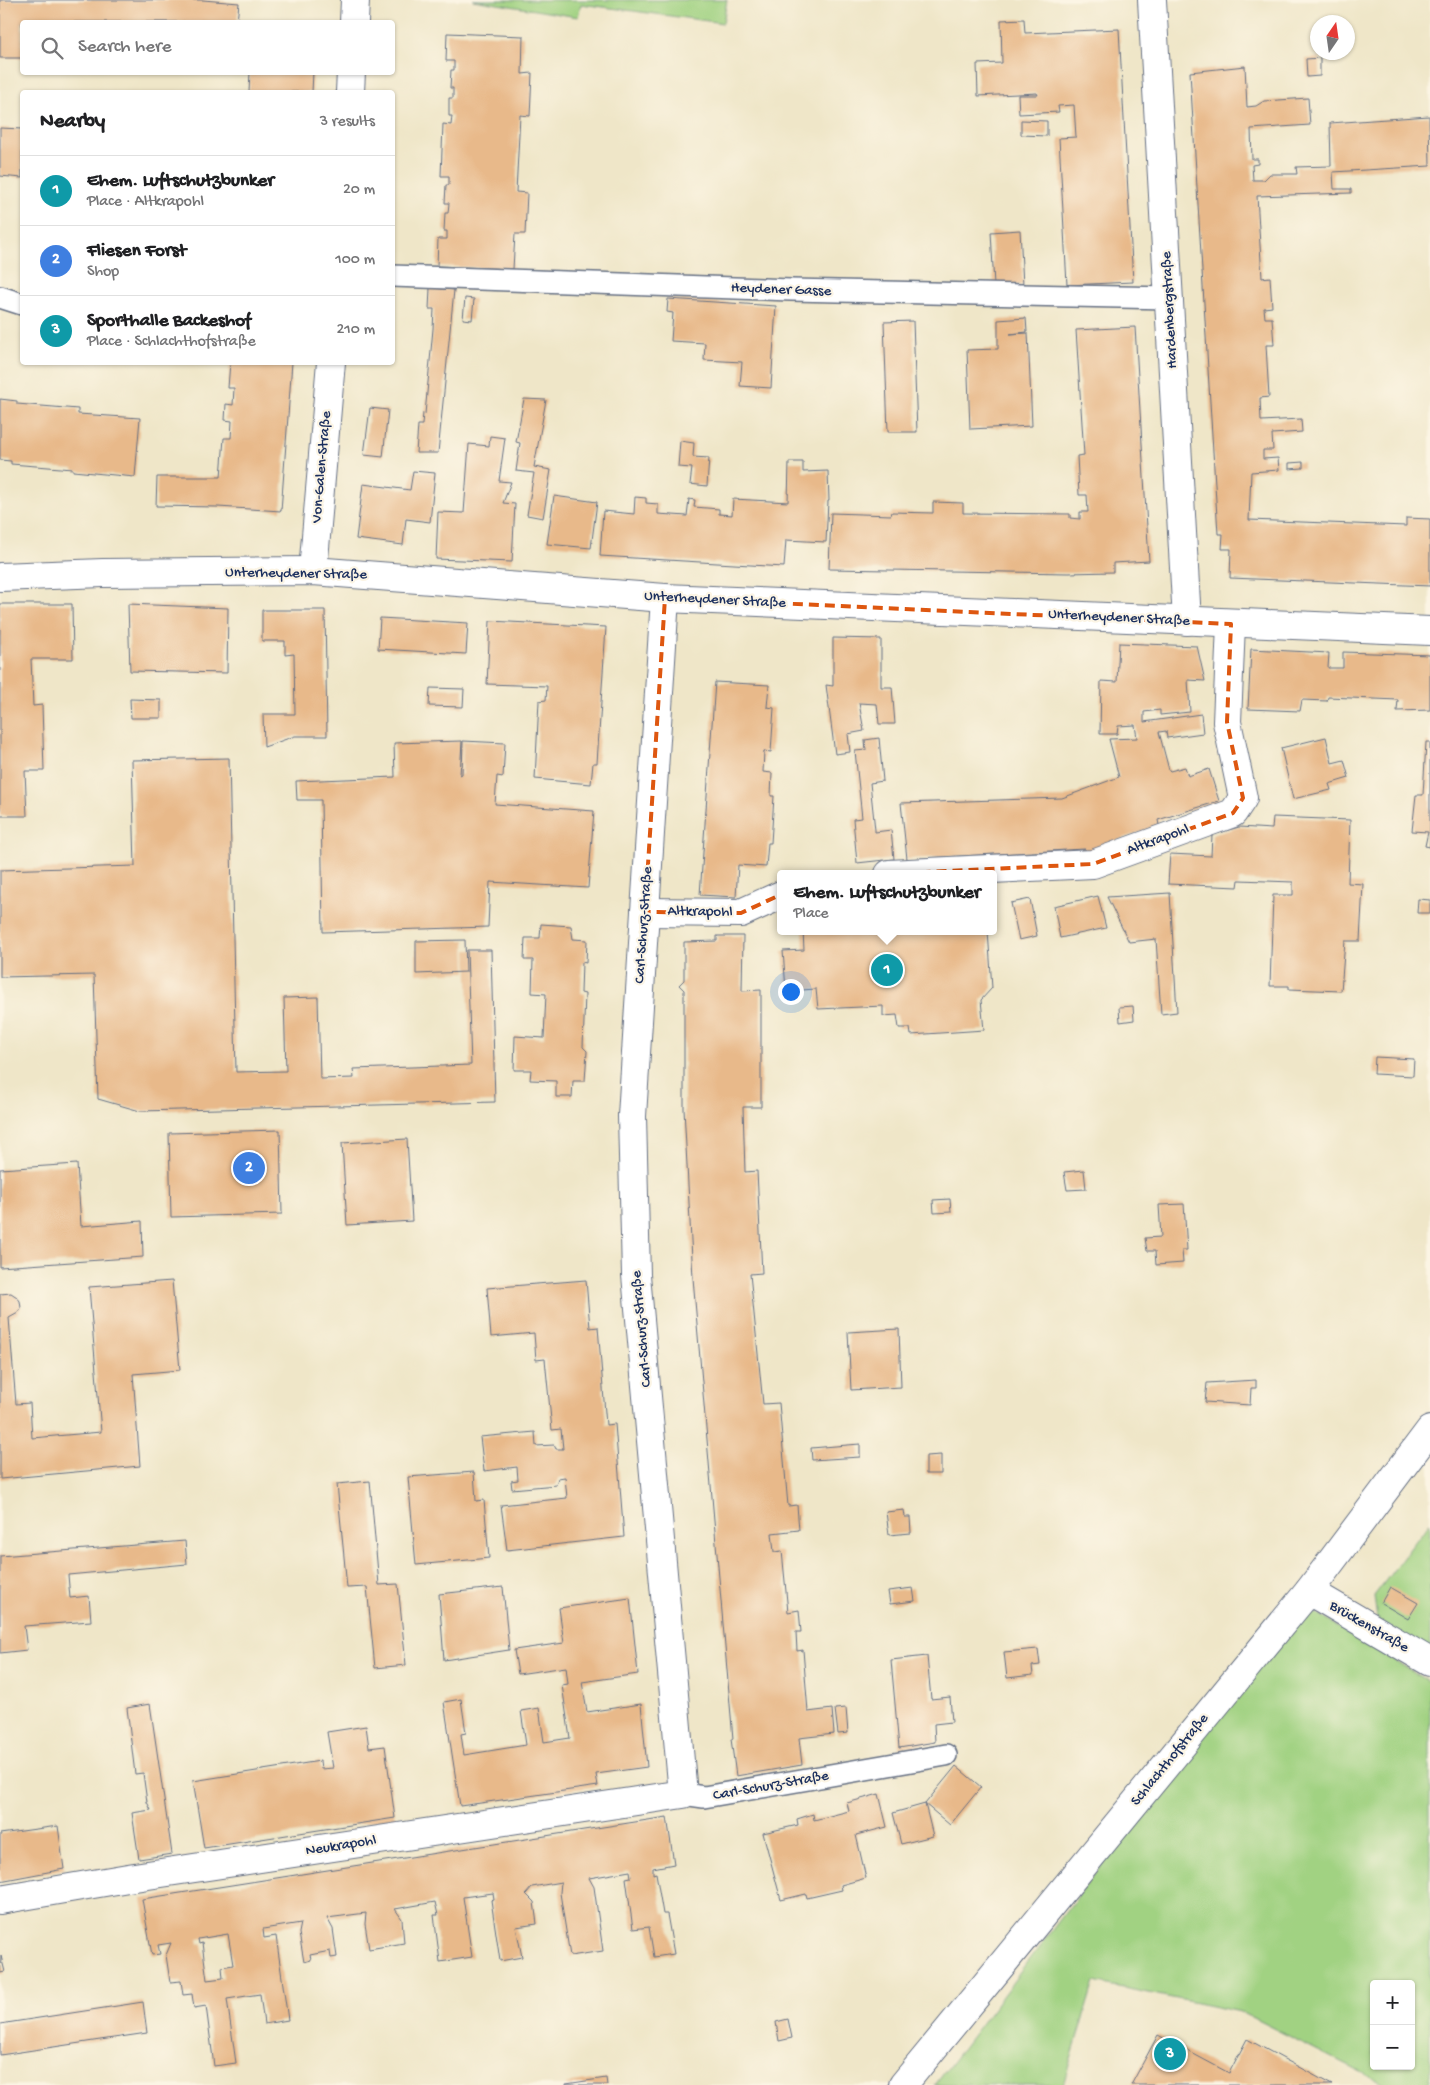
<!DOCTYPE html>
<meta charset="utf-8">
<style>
:root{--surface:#fff;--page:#f6f6f6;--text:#202124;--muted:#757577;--line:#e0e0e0;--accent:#7c3aed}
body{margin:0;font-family:"Gochi Hand",sans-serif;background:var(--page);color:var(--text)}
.controls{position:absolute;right:15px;bottom:15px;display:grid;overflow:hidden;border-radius:5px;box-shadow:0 1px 4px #0004}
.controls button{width:45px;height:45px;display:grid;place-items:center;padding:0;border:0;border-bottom:1px solid var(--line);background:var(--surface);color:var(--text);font:25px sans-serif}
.compass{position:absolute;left:1310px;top:15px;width:45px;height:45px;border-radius:50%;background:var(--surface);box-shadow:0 1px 4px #0004;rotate:13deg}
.you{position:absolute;left:790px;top:991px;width:18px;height:18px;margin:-12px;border:4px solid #fff;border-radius:50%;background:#1a73e8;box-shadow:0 0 0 8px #1a73e833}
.badge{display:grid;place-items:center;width:32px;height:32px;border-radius:50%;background:var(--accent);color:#fff;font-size:16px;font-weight:700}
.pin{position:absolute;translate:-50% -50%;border:2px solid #fff;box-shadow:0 1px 5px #0006}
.popup{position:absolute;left:777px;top:870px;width:220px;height:65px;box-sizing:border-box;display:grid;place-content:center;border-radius:5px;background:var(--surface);filter:drop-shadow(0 1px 4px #0005);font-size:16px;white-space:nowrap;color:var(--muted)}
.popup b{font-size:19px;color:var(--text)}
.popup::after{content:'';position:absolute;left:50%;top:100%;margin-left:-10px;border:10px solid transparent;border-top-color:var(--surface)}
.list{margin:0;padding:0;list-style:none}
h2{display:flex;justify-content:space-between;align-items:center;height:65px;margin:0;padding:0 20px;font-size:21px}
h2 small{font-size:16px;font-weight:400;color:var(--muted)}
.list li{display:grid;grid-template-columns:32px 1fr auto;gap:15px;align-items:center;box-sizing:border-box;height:70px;padding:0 20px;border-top:1px solid var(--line)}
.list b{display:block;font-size:19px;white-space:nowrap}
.list p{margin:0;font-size:16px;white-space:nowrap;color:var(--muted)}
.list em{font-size:16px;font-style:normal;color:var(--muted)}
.icon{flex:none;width:28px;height:28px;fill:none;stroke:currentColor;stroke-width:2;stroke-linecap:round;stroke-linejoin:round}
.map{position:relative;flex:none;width:1430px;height:2085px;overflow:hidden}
.search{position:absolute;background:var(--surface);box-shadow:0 1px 4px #0004;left:20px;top:20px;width:375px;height:55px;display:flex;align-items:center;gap:12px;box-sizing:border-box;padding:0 18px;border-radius:5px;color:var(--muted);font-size:19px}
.panel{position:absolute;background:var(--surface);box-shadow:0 1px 4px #0004;left:20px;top:90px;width:375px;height:275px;border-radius:5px}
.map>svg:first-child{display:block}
.green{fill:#a1d282;stroke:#5e8070;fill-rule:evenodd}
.building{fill:#e8b98a;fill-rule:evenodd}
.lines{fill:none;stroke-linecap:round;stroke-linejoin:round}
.lane-casing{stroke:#656f83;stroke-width:24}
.street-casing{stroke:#656f83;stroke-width:30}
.secondary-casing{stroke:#656f83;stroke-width:30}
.lane{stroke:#fff;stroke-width:21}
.street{stroke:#fff;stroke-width:28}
.secondary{stroke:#fff;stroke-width:28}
.marked{fill:none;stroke:#de5710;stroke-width:4;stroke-dasharray:10 6;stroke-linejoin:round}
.labels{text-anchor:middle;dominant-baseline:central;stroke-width:4.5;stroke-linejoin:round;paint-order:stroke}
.street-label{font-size:15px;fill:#1b2f5e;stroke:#fcf5e5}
</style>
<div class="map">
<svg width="1430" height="2085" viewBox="0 0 1430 2085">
<rect width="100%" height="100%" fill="#fcf5e5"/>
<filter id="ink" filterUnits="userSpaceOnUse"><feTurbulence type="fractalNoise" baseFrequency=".02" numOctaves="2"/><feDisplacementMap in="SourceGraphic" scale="10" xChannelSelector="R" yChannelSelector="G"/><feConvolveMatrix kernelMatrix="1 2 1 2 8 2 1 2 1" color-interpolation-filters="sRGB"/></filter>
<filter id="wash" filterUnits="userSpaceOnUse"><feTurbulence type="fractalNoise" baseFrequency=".0096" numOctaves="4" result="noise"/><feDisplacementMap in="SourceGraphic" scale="20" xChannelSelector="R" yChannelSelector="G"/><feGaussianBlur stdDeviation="1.12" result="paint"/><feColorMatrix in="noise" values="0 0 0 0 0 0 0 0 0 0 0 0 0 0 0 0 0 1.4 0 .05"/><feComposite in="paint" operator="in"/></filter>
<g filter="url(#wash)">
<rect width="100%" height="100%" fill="#efe6c8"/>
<g class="green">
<path d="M473 0H727L723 23 581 4 578 17Z"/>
<path d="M1430 1522V1649L1377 1620 1374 1596Z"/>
<path d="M1299 1603 1430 1682V2085H1386L1241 2012 1094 1982 1063 2085H935ZM1374 1984H1411V2066H1374Z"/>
</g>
<g id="blocks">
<g class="building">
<path d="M0 0H203L239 3 237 22H22V58H0Z"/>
<path d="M1024 19 1025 33 1119 29 1133 282 1067 285 1059 138 1076 137 1074 105 1058 106 1059 112 1019 114 1018 95H1038L1037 93 978 96 977 64 1002 63 1001 20Z"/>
<path d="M447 33 523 36 522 74 532 73 530 116 520 115 516 192 527 193 525 234H515L513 269 437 266 438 239H447V231H444L445 213H448L449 203H445L446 185H449V176H441L443 124 451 125 452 116H449V98H453V88H450L451 70H454V61H446Z"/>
<path d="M1320 58V76L1307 77 1306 59Z"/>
<path d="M1245 66 1247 107 1256 106 1264 101 1308 98 1310 125 1251 129 1252 159H1258V164L1252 165 1253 180H1264L1270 174H1297L1296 167 1331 166 1330 123 1429 116 1430 166 1333 172 1334 189H1351V193L1257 196 1262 278 1270 277 1272 307 1264 308 1265 318H1272L1274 345H1266L1269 397 1260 398 1261 421 1301 419 1302 432 1272 434 1273 450H1263V459L1278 458 1279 470 1251 472 1249 520 1406 526V518L1430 519V586L1230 578 1231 549H1222L1223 534H1218L1190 72Z"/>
<path d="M250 72H313L312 92H249Z"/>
<path d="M1021 120 1047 121V136L1021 135Z"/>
<path d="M0 128 22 129V178L0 176Z"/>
<path d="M1020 230 1023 285H994L991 232Z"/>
<path d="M430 288 454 290 438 453H416L418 425H422L423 413 425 414 433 329 434 309H429Z"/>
<path d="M465 298 474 299 472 320 463 319Z"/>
<path d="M668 299 776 306 771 388 740 386 742 362 704 360 705 343 671 341 673 313 667 312Z"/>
<path d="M1026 318 1027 332 1010 334 1028 333 1032 426 970 429 967 350 998 349V320Z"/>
<path d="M913 321 917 432H888L884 322Z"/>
<path d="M1135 327 1149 561 1113 563V572L1068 573 829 569 831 513 891 515 892 512 933 513V502L963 503V513L1070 514V518L1080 519V512H1088L1087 495H1079L1077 456 1084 455 1076 330Z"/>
<path d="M230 362H292L281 511 218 507 156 506 157 477H221L224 438H231L232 421 225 420 226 404 233 405 234 388H228Z"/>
<path d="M0 399 17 401V404L78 409V414L140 418 135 477 73 471V469L11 464V461L0 460Z"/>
<path d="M524 399 546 400 534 467 551 470 543 518 527 515 534 473 516 471 520 443 516 442Z"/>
<path d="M370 408 388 410 383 457 364 455Z"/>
<path d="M490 436 505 438 499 481 511 482 503 503 515 504 512 562 436 559 438 512 464 513 469 444 489 446Z"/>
<path d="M680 441 694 443 693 457 709 458 707 486 690 484 692 468 678 467Z"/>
<path d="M789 462H803V472L828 471 829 501H828L826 542 786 540 784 567 600 556 603 511 634 514 635 497 646 498V503L658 504V514L687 516 689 499 695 500 694 507 719 509V514L732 515 733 499 788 502Z"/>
<path d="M1303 462V468L1289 469V463Z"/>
<path d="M413 471 435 473 430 522 406 519 403 545 356 539 363 484 410 490Z"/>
<path d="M554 496 597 502 591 548 547 544Z"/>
<path d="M0 604H72L73 659H31L33 706 42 705 44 771H25L27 816H0Z"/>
<path d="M128 604 228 608 227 673 130 671Z"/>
<path d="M262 610H325L327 736H295L264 747 263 714H295L294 654 285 655V641H262Z"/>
<path d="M380 618 468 623 466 654 378 649Z"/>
<path d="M490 621 606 627 597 763H593L591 784 535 779 539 701 546 700 547 686 487 684Z"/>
<path d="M833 638 881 639V687H892L895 724H879L877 704 859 703 864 731 848 734 850 752 835 754 826 685 833 686Z"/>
<path d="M1119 643 1197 646 1205 681 1188 680 1190 712 1160 715V710L1144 712V722L1201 714 1203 733 1167 738 1166 731 1159 732 1169 770 1170 771 1185 767 1188 776 1209 769 1219 801 1158 820 1159 825 1087 852 1085 849 907 859 901 803 1062 798 1119 777 1109 739 1137 738 1135 725 1118 726 1117 734H1100L1101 681 1117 682Z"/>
<path d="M1251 649 1329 653 1328 668H1343V652L1430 655V710L1397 711 1398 700 1328 697 1327 701 1302 700 1300 711 1248 709Z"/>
<path d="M715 682 769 685 767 707 774 708 771 752 764 751 763 772 772 773 771 796H774L771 843H768L766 867 738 865 736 897 700 895Z"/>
<path d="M430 688 464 689 463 707 429 706Z"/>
<path d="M130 699 161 700V718H131Z"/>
<path d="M1326 737 1332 763 1344 760 1349 778 1329 784 1331 790 1293 799 1281 748Z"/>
<path d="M879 738 883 781 870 783 875 830V832L891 830 894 859 857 863 853 819 862 818 855 751 866 750 865 740Z"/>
<path d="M462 741 460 775 462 774 463 741 505 743 503 777 497 776 495 804 594 811 588 888 490 882 488 927 323 932 321 800H297L296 781 395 777 394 743Z"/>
<path d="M1426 742H1430V847L1425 846 1428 832 1412 831 1416 795H1423Z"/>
<path d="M229 758 236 1072 286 1071 284 998 318 997 320 1079 354 1078 353 1069 471 1065 467 950H491L495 1102 140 1111 98 1099 94 975 0 977V870L135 866 132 760Z"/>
<path d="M1273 817 1350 820 1348 883 1363 884 1360 941H1345L1341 991 1289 989V986H1270L1273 895H1293V882L1239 880 1238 887 1168 884 1170 854 1211 856 1212 835 1239 827 1272 829Z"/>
<path d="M1170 893 1177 1012 1161 1014 1156 939 1129 942 1107 897Z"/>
<path d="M1098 896 1106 928 1060 938 1054 906Z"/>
<path d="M1030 899 1037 936 1019 940 1011 903Z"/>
<path d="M1418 899 1430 900V913H1417Z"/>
<path d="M541 924 571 926 573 939 587 940 586 963 582 962 581 993 585 994 583 1047 587 1051 585 1081H573L572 1097H556V1081L530 1080 531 1070H514L515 1036 544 1038 546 994 532 993 533 960H524L525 938H540Z"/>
<path d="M803 931H988L992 988 981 1000 984 1030 911 1035 910 1028H899L897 1015 883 1016V1006L818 1009 816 989 787 991 786 989 783 951 804 950Z"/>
<path d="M717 936H743L742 991 761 990V1107H743L745 1172 757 1171 762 1273 750 1274 763 1404 779 1403 788 1506 797 1505 799 1530 772 1533 774 1552 782 1551 788 1612 799 1610 801 1632H796L797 1651 803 1650 808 1712 832 1709 834 1734 799 1738 802 1765 736 1776 731 1739H733L693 1278 684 1109V990L679 985 684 980V942L717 941Z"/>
<path d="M465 940 466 972 416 974V941Z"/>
<path d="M1133 1006 1134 1020 1120 1022 1119 1007Z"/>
<path d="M1375 1057 1414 1059 1413 1076 1374 1074Z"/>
<path d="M280 1130 282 1214 171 1217 169 1133Z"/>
<path d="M407 1139 412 1221 347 1225 342 1143Z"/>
<path d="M77 1164 81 1226 142 1221 143 1257 0 1267V1169Z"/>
<path d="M1084 1170 1086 1189 1067 1190 1064 1172Z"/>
<path d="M950 1199 951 1212 934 1213 933 1200Z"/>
<path d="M1184 1204 1187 1250H1182L1183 1263 1156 1265 1155 1251H1147L1145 1238 1161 1237 1159 1205Z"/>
<path d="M586 1280 590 1328 598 1327 606 1425 615 1424 624 1537 507 1550 501 1505 567 1498 565 1477 558 1478 556 1485 512 1489 511 1481 518 1480 517 1467 484 1471 480 1437 535 1432 536 1446 554 1445 556 1449H563L561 1429 552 1430 545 1359 536 1360 534 1333 491 1337 487 1288Z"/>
<path d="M172 1281 180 1370 133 1374 140 1466 0 1479V1294L11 1293 17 1297 20 1301 21 1308 18 1313 9 1318 16 1404 30 1403 32 1438 101 1432 89 1287Z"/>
<path d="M899 1329 901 1387 851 1390 848 1332Z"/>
<path d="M1256 1380V1388H1251L1250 1405 1205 1402 1207 1383Z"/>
<path d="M860 1444V1457L812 1460 811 1448Z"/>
<path d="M941 1455V1474H926V1456Z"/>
<path d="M474 1472 476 1501 484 1500 489 1558 416 1565 408 1477Z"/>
<path d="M370 1481 379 1585 398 1584 406 1665 375 1668 367 1587 347 1588 337 1484Z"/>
<path d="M904 1510 905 1517H910L911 1533 889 1535 886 1512Z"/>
<path d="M185 1541 187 1564 68 1575 70 1598 89 1596 91 1621 24 1626 27 1650 0 1653V1556Z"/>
<path d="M503 1587 509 1650 444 1660 439 1594Z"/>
<path d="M1390 1587 1418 1603 1408 1619 1381 1603Z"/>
<path d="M913 1588 915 1601 890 1604 888 1591Z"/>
<path d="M630 1598 638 1674 582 1682 587 1712 641 1704 647 1767 596 1774 598 1786 460 1806 444 1702 461 1699 466 1733 461 1734 464 1755 526 1745 521 1711 539 1708 544 1742 570 1738 562 1685 568 1684 566 1667 518 1674 514 1650 564 1643 559 1608Z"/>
<path d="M1038 1649 1040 1665 1032 1666 1033 1675 1007 1678 1004 1652Z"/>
<path d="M927 1656 931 1699 950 1697 952 1722 934 1724 935 1742 899 1748 891 1660Z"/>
<path d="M150 1704 172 1854 139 1859 132 1813 151 1810 147 1802 143 1773 135 1774 127 1708Z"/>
<path d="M846 1708 848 1733 838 1734 835 1709Z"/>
<path d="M366 1726 369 1748 385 1746 395 1818 204 1848 193 1781 320 1761 321 1769 333 1768 327 1732Z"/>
<path d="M956 1766 981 1787 950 1825 925 1804Z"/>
<path d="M879 1794 887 1827 856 1835 866 1878 841 1885 842 1890 807 1898 806 1894 781 1900 763 1833 798 1825 797 1819 813 1814 814 1820 849 1811 847 1803Z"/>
<path d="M925 1804 933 1836 901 1844 893 1813Z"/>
<path d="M667 1817 674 1864 653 1868V1874L656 1873 663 1914H667L674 1954 654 1957 649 1927 633 1929 626 1878 631 1877 630 1871 589 1878 594 1887 603 1951 570 1956 560 1893 561 1882 532 1887 526 1894 534 1902 537 1924 516 1927 522 1957 500 1961 491 1900 494 1899 493 1893 463 1897 472 1957 440 1962 434 1915H438L435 1902 395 1909 402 1919 404 1943 369 1949 365 1924 366 1913 327 1918 333 1929 337 1957 331 1958 330 1951 310 1955 311 1960 304 1962 299 1933 301 1923 263 1929 264 1938 276 1936 288 2020 264 2024 260 1994 227 1999 236 2063 214 2066 206 2006 194 2008 192 1994 183 1995 181 1981 170 1982 166 1955 171 1943 158 1945 160 1954 152 1955 142 1899ZM228 1934 233 1965 222 1967 223 1978 207 1980 202 1943 199 1944 198 1939Z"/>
<path d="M58 1826 64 1869 0 1881V1834Z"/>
<path d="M1 1956 5 1972 0 1973Z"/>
<path d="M143 2002 147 2033 0 2055V2024Z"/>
<path d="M788 2019 792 2038 779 2041 776 2022Z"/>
<path d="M1158 2035 1229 2073 1247 2039 1332 2085H1131Z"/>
<path d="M606 2078 607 2085H566V2084Z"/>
</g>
</g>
</g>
<g filter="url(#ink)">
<use href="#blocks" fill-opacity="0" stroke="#656f83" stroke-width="1"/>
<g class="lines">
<g class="lane-casing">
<g id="lane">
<path d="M392 276 791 290 1169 298"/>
<path d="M0 297 22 304"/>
<path d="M683 1794 704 1797 946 1755"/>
</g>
</g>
<g class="street-casing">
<g id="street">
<path d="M1152 0 1187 621"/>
<path d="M354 22 355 0"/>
<path d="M350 92 351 72"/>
<path d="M313 571 331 362"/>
<path d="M0 577 103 573 313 571 665 598 1430 631"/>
<path d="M889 874 1093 864 1233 813 1243 798 1227 722 1231 624"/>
<path d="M645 912 741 913 781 895"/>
<path d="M1309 1591 1430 1662"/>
<path d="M0 1900 128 1878 683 1794 636 1275 632 1116 665 598"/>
</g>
</g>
<g class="secondary-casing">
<path id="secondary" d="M903 2085 1309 1591 1430 1430"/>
</g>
<use href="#lane" class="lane"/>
<use href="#street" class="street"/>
<use href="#secondary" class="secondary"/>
</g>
</g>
<path class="marked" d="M665 598 1231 624 1227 722 1243 798 1233 813 1093 864 819 877 741 913 645 912Z"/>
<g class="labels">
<g class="street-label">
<text transform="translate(781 290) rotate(2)">Heydener Gasse</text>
<text transform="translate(1170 310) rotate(-93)">Hardenbergstraße</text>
<text transform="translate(322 467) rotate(-85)">Von-Galen-Straße</text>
<text transform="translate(296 574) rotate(1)">Unterheydener Straße</text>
<text transform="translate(715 600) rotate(3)">Unterheydener Straße</text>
<text transform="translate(1119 618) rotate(3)">Unterheydener Straße</text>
<text transform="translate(1158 840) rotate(-20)">Altkrapohl</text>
<text transform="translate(700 912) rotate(1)">Altkrapohl</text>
<text transform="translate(644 925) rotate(-86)">Carl-Schurz-Straße</text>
<text transform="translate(642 1329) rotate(-95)">Carl-Schurz-Straße</text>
<text transform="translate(1369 1627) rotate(30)">Brückenstraße</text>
<text transform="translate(1170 1760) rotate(-51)">Schlachthofstraße</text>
<text transform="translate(771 1786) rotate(-10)">Carl-Schurz-Straße</text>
<text transform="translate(341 1846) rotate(-9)">Neukrapohl</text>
</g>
</g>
</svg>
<div class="controls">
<button>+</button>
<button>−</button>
</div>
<svg class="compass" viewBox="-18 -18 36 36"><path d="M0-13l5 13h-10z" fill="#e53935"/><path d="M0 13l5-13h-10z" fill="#757577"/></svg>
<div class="you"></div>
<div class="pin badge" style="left:887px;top:970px;background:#0f9aa8">1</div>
<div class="popup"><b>Ehem. Luftschutzbunker</b>Place</div>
<div class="pin badge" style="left:249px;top:1168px;background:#3f7fe0">2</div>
<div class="pin badge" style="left:1170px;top:2054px;background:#0f9aa8">3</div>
<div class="search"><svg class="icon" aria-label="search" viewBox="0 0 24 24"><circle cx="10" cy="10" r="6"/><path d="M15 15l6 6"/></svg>Search here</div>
<section class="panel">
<h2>Nearby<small>3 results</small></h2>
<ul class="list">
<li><span class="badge" style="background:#0f9aa8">1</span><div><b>Ehem. Luftschutzbunker</b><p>Place · Altkrapohl</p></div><em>20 m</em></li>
<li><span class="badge" style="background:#3f7fe0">2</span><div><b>Fliesen Forst</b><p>Shop</p></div><em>100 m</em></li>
<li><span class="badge" style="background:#0f9aa8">3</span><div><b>Sporthalle Backeshof</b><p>Place · Schlachthofstraße</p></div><em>210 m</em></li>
</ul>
</section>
</div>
